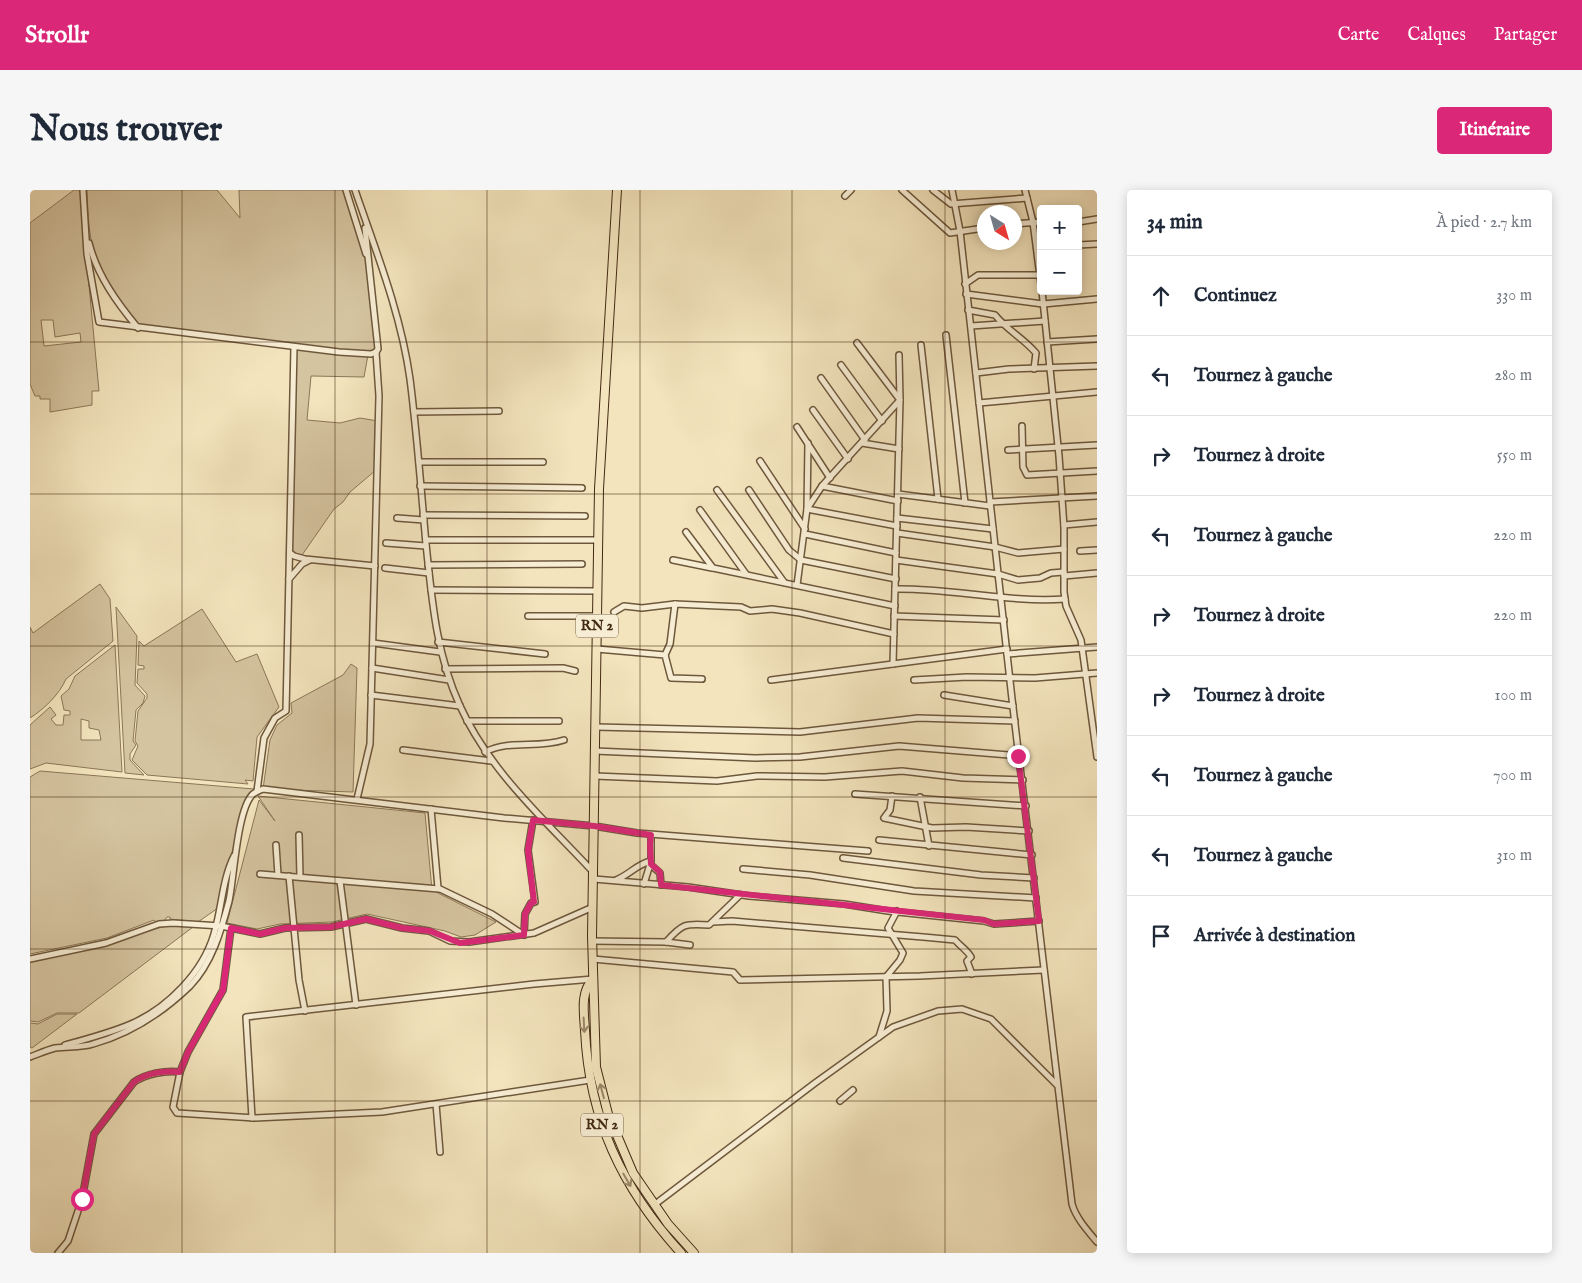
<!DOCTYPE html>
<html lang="fr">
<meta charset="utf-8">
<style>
:root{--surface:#fff;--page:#f6f6f7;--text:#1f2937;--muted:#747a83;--line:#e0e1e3;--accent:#db2777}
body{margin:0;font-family:"IM FELL English",serif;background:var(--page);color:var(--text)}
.controls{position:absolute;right:15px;top:15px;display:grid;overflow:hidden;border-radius:5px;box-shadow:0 2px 12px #0003}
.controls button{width:45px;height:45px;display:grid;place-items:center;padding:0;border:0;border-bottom:1px solid var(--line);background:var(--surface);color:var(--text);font:25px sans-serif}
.compass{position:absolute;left:947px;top:15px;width:45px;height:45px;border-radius:50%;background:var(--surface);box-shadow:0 2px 12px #0003;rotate:143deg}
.stop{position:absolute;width:15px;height:15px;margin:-11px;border:4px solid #db2777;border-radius:50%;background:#fff}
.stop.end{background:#db2777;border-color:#fff;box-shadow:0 1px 5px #0008}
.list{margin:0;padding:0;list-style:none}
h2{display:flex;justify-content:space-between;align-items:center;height:65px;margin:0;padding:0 20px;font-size:21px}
h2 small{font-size:16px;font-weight:400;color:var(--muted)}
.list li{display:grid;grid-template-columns:32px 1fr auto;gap:15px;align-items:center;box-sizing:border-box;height:80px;padding:0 20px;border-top:1px solid var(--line)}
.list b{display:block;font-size:19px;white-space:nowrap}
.list em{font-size:16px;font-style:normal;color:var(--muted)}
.icon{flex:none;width:28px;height:28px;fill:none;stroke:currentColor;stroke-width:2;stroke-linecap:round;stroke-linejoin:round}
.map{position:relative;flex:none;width:1067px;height:1063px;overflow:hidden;border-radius:5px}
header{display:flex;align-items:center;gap:30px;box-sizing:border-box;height:70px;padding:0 25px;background:var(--accent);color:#fff}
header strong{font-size:24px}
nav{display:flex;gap:28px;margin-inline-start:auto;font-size:18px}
.intro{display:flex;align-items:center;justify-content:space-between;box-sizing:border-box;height:120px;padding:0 30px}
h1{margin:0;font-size:35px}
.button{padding:12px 22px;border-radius:5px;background:var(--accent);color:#fff;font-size:18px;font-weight:700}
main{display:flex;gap:30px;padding:0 30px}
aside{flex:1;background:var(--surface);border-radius:5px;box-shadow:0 2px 12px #0003}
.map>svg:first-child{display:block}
.green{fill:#d5c4a0;stroke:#8c7658;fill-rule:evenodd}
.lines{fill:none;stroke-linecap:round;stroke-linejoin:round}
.minor-casing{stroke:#6e583c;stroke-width:8}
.highway-casing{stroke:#422911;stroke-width:10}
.minor{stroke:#f7edd4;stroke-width:5}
.highway{stroke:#f3e4bd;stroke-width:8}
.oneway{stroke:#9a8667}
.route{stroke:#db2777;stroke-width:6}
.grid{fill:none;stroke:#422911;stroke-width:1;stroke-opacity:0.55}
.labels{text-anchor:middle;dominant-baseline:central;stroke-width:4;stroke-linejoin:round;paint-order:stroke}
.shield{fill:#f7edd4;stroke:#78644c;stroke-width:1}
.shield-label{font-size:14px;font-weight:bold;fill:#422911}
</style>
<header>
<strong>Strollr</strong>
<nav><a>Carte</a><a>Calques</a><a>Partager</a></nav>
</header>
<div class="intro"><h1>Nous trouver</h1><a class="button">Itinéraire</a></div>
<main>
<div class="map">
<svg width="1067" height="1063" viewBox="0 0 1067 1063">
<rect width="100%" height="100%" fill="#f3e4bd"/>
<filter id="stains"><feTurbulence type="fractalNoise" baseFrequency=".004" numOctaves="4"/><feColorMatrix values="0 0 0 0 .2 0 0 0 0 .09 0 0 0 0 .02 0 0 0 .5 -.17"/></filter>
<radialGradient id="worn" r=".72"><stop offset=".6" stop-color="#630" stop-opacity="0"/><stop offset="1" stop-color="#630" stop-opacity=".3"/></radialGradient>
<g class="green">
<path d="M44 0H50L69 201H62V215L20 222V209H10V206H5L0 194V33ZM11 130H23L25 147 50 143 51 152 14 156Z"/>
<path d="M57 0H187L210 28 209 0H317L339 74 348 159 338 165 334 187 281 186 277 230 310 233 330 228 348 231 346 280 320 302 313 312 304 319 270 368 260 363 264 157 110 136C94 116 78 95 68 72 58 51 58 23 57 0Z"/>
<path d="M70 394 80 409 83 451 36 489C29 505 14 519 0 528V437L3 443Z"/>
<path d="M86 417 107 446 105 495 115 506 113 513 106 520 103 551 106 555 100 564V570L114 585 95 583Z"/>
<path d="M172 419 206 472 227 464 249 517 227 547 223 591 215 590 218 594 117 585 102 570 108 556 105 551 108 521 117 508V504L107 493 108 479H114V476L108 475 109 451 114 456Z"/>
<path d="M85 455 92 582 16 573 0 579V535L20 517 26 525 21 529 26 535H33L34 525H40V521L34 520 31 506 39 499 45 486ZM51 529 59 531V538L69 540 71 550H51Z"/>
<path d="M321 474 327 478 323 602 233 599 240 550 247 535 262 523 261 513 313 485Z"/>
<path d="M10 581 224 599 218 606C208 643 196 680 188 718L168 732 140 729V727H137L134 731 126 732 124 730 77 748 0 764V587Z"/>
<path d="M228 606 395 623 402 700 466 732 445 745 431 747 415 741 337 724 302 732 250 734 227 739 197 733 229 610 245 631Z"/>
<path d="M141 735 163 737 49 823H27L8 832 0 831V772L79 755 120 740Z"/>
<path d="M27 824H47L2 858 0 857V833L8 834Z"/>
</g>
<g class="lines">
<g class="minor-casing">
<g id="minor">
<path d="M53 0 57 64 69 132 309 162 341 164 346 162"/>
<path d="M316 0 336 64"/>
<path d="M325 0C346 61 371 124 380 189 387 244 391 299 396 354 402 410 406 464 430 516 460 582 515 630 564 683"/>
<path d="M872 0 920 43 954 38"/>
<path d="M903 0 921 14 997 8"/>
<path d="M922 0 930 41 982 509 1042 1014C1046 1028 1057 1040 1067 1052"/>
<path d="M995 0 1003 32 1011 94"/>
<path d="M815 6 821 0"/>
<path d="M1048 32 1067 29"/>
<path d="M984 34 1011 32"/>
<path d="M59 53C67 85 87 113 108 138"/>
<path d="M1048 55 1067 54"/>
<path d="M935 94 948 85H1010"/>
<path d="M1012 101 1029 266 1034 337V402L1036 416 1051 450 1067 567"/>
<path d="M936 104 1013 114 1067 109"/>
<path d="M938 120 965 125C977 140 993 148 1006 163L1004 179"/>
<path d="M941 136 1015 131"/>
<path d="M916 145 935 313"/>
<path d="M1017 152 1067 149"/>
<path d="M891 155 908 309"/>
<path d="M811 175 852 231"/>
<path d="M946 183 979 179 1067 176"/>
<path d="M791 188 835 250"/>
<path d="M949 213 1067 202"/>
<path d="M783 220 818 269"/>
<path d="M384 222 469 221"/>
<path d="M992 236 993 277 997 285 1067 281"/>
<path d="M767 237 800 288"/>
<path d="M778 253 777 319 867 336"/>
<path d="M832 253 869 259"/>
<path d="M978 260 1067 255"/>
<path d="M730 271 775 339"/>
<path d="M389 272H513"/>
<path d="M390 296 552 298"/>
<path d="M792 296 868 311"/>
<path d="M687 300 754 392"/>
<path d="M719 300 759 360 771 370 866 389"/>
<path d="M868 304 960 316"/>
<path d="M960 312 1067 306"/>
<path d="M670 320 716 384"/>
<path d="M393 325 555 326"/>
<path d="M367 328 394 330"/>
<path d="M867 328 963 339"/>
<path d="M1034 335 1067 332"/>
<path d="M656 342 683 378 865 416"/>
<path d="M867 343 965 357 988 363 1034 359"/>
<path d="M775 344 866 363"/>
<path d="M396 350H568"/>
<path d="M356 353 396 356"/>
<path d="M1050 361 1067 360"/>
<path d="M260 363 264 366 275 369 345 376"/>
<path d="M643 370 682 378"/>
<path d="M866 370 968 384 988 390 1010 388 1021 383 1034 382"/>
<path d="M398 375 552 374"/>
<path d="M355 378 399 383"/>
<path d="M1034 386 1067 383"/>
<path d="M259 389 272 374 280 370"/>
<path d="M767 395 777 319 792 296 870 210 827 153"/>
<path d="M865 399C922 398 978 413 1035 409"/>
<path d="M401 400 567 401"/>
<path d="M584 422 594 416 612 418 645 414 711 417 720 421 742 419 770 423 864 444"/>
<path d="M498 426H567"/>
<path d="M864 426 974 430"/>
<path d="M408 452 515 464"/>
<path d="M343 453 410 462"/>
<path d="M567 459 635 465 641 488 672 489"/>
<path d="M977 464 1067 457"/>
<path d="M635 465 640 454 645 414"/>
<path d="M863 474 870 210 869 165"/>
<path d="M342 478 419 490"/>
<path d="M415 479 533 478 545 481"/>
<path d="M741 490 977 459"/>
<path d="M884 490 937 487 1005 488 1067 483"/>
<path d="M341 505 430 516"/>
<path d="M914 505 983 516"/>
<path d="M437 531H529"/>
<path d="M566 537 770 542 888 528 985 531"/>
<path d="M373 560 461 571"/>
<path d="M565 561 725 568 770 567 869 556 990 566"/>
<path d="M455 562C481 549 507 559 534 550"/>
<path d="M565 586 687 591 727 586 795 587 872 581 933 588 993 590"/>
<path d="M227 601 234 548 245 528 256 521 264 157"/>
<path d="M825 604 996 616"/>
<path d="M862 606 860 620 854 628 902 638 936 637 999 641"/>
<path d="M890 607 899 656"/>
<path d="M327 609 340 554 349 206 346 162 348 159 335 38"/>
<path d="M401 619 408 698 462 724 494 745"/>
<path d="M269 645 270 687"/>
<path d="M849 650 1002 665"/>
<path d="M246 655 248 685"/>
<path d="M813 668 951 685 1004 688"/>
<path d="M621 675 630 683 631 695"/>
<path d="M713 679 780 685 884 701 1006 708"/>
<path d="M230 684 409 699"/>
<path d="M259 686 269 790 275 821"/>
<path d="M564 689 658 697 719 706 814 714 858 721 954 731 964 734 1009 731"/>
<path d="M586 690C599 685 607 674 621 671V645"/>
<path d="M310 691 326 815"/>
<path d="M614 694 621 671"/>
<path d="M683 732 702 731C777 738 851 743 925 750 930 756 937 760 941 767L937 771 942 784"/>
<path d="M201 738 193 800 158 862 150 882 143 917 147 923 225 928 352 922 560 890"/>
<path d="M494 745 495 724 501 713 505 712 498 660 503 630"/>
<path d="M562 751 636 752 660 755"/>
<path d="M636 752C652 734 655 733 679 735L710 705"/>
<path d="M0 769 76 753 129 734 143 733 191 736 230 744 255 738 301 737 336 729 372 738 399 741 420 751 439 752 504 743 563 717"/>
<path d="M563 769 703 782 710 790 890 786 1014 780"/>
<path d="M849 847 857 821 856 787 870 770 873 763 858 738 867 721"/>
<path d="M35 855C57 849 80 843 101 834 138 818 173 782 184 744 192 718 192 690 204 666"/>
<path d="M0 867C8 864 17 860 25 858 37 856 51 858 63 854 99 844 133 822 160 796 182 773 191 741 199 711 204 688 207 619 223 604 226 602 230 600 233 599L474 628 564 636 607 643 838 661"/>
<path d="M810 911 823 900"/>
<path d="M406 914 410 962"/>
<path d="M222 928 216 827 504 794 563 789"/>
<path d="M624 1015 785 893 863 837 908 821 932 819 961 829 1027 895"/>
<path d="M28 1063 38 1051 52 1009 64 944 104 892C116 884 135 880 150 882"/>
</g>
</g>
<g class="highway-casing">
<g id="highway">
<path d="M587 0 569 299 562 746 566 877 578 924 603 983 638 1034 664 1063"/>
<path d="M563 789C550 802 554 823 555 840 559 929 592 998 651 1063"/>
</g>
</g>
<use href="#minor" class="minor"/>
<use href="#highway" class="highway"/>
</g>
<defs><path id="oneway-shaft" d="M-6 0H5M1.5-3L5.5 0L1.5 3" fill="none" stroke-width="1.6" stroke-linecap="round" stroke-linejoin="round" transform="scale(1.25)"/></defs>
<g class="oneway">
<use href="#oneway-shaft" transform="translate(554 835) rotate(87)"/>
<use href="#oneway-shaft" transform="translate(572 901) rotate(-105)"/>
<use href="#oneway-shaft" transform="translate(597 990) rotate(60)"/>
</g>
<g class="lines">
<path class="route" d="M52 1009 64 944 104 892C116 883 135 880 150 882L158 862 193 800 201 738 230 744 255 738 301 737 336 729 372 738 400 741 430 753 494 745 495 724 501 713 504 712 498 660 503 630 564 636 621 645 620 655 621 674 630 682 631 695 954 730 964 734 1009 731 988 566"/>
</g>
<path class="grid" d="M152 0V1063M305 0V1063M457 0V1063M610 0V1063M762 0V1063M915 0V1063M0 152H1067M0 304H1067M0 456H1067M0 607H1067M0 759H1067M0 911H1067"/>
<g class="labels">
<g class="shield">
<rect x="546" y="424.5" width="42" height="23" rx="4"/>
<rect x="551" y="923.5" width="42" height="23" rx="4"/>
</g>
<g class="shield-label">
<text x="567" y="436">RN 2</text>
<text x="572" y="935">RN 2</text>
</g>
</g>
<rect width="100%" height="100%" filter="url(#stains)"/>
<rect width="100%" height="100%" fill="url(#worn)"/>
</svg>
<div class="controls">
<button>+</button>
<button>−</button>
</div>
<svg class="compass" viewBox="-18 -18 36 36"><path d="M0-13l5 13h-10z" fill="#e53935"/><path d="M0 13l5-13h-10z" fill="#747a83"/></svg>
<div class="stop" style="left:52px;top:1009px"></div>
<div class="stop end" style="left:988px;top:566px"></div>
</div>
<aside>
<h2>34 min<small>À pied · 2.7 km</small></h2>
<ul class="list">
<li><svg class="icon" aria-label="ahead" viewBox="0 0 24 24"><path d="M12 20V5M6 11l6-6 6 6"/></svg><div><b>Continuez</b></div><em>330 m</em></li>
<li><svg class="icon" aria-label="left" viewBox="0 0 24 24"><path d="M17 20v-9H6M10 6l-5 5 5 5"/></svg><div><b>Tournez à gauche</b></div><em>280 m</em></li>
<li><svg class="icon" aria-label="right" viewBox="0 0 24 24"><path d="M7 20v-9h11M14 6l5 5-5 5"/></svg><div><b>Tournez à droite</b></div><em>550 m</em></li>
<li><svg class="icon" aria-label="left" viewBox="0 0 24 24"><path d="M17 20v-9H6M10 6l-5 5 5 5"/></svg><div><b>Tournez à gauche</b></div><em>220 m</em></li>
<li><svg class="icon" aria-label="right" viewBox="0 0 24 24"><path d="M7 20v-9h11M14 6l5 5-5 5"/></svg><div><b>Tournez à droite</b></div><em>220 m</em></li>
<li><svg class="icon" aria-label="right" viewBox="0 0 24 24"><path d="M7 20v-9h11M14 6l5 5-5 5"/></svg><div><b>Tournez à droite</b></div><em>100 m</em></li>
<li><svg class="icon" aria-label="left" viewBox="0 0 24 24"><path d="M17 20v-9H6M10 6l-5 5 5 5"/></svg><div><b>Tournez à gauche</b></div><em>700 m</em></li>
<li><svg class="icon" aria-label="left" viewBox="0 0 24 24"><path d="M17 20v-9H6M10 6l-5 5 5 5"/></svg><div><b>Tournez à gauche</b></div><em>310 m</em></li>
<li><svg class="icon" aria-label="arrive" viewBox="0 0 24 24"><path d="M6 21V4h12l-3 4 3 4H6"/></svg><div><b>Arrivée à destination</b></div></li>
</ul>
</aside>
</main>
